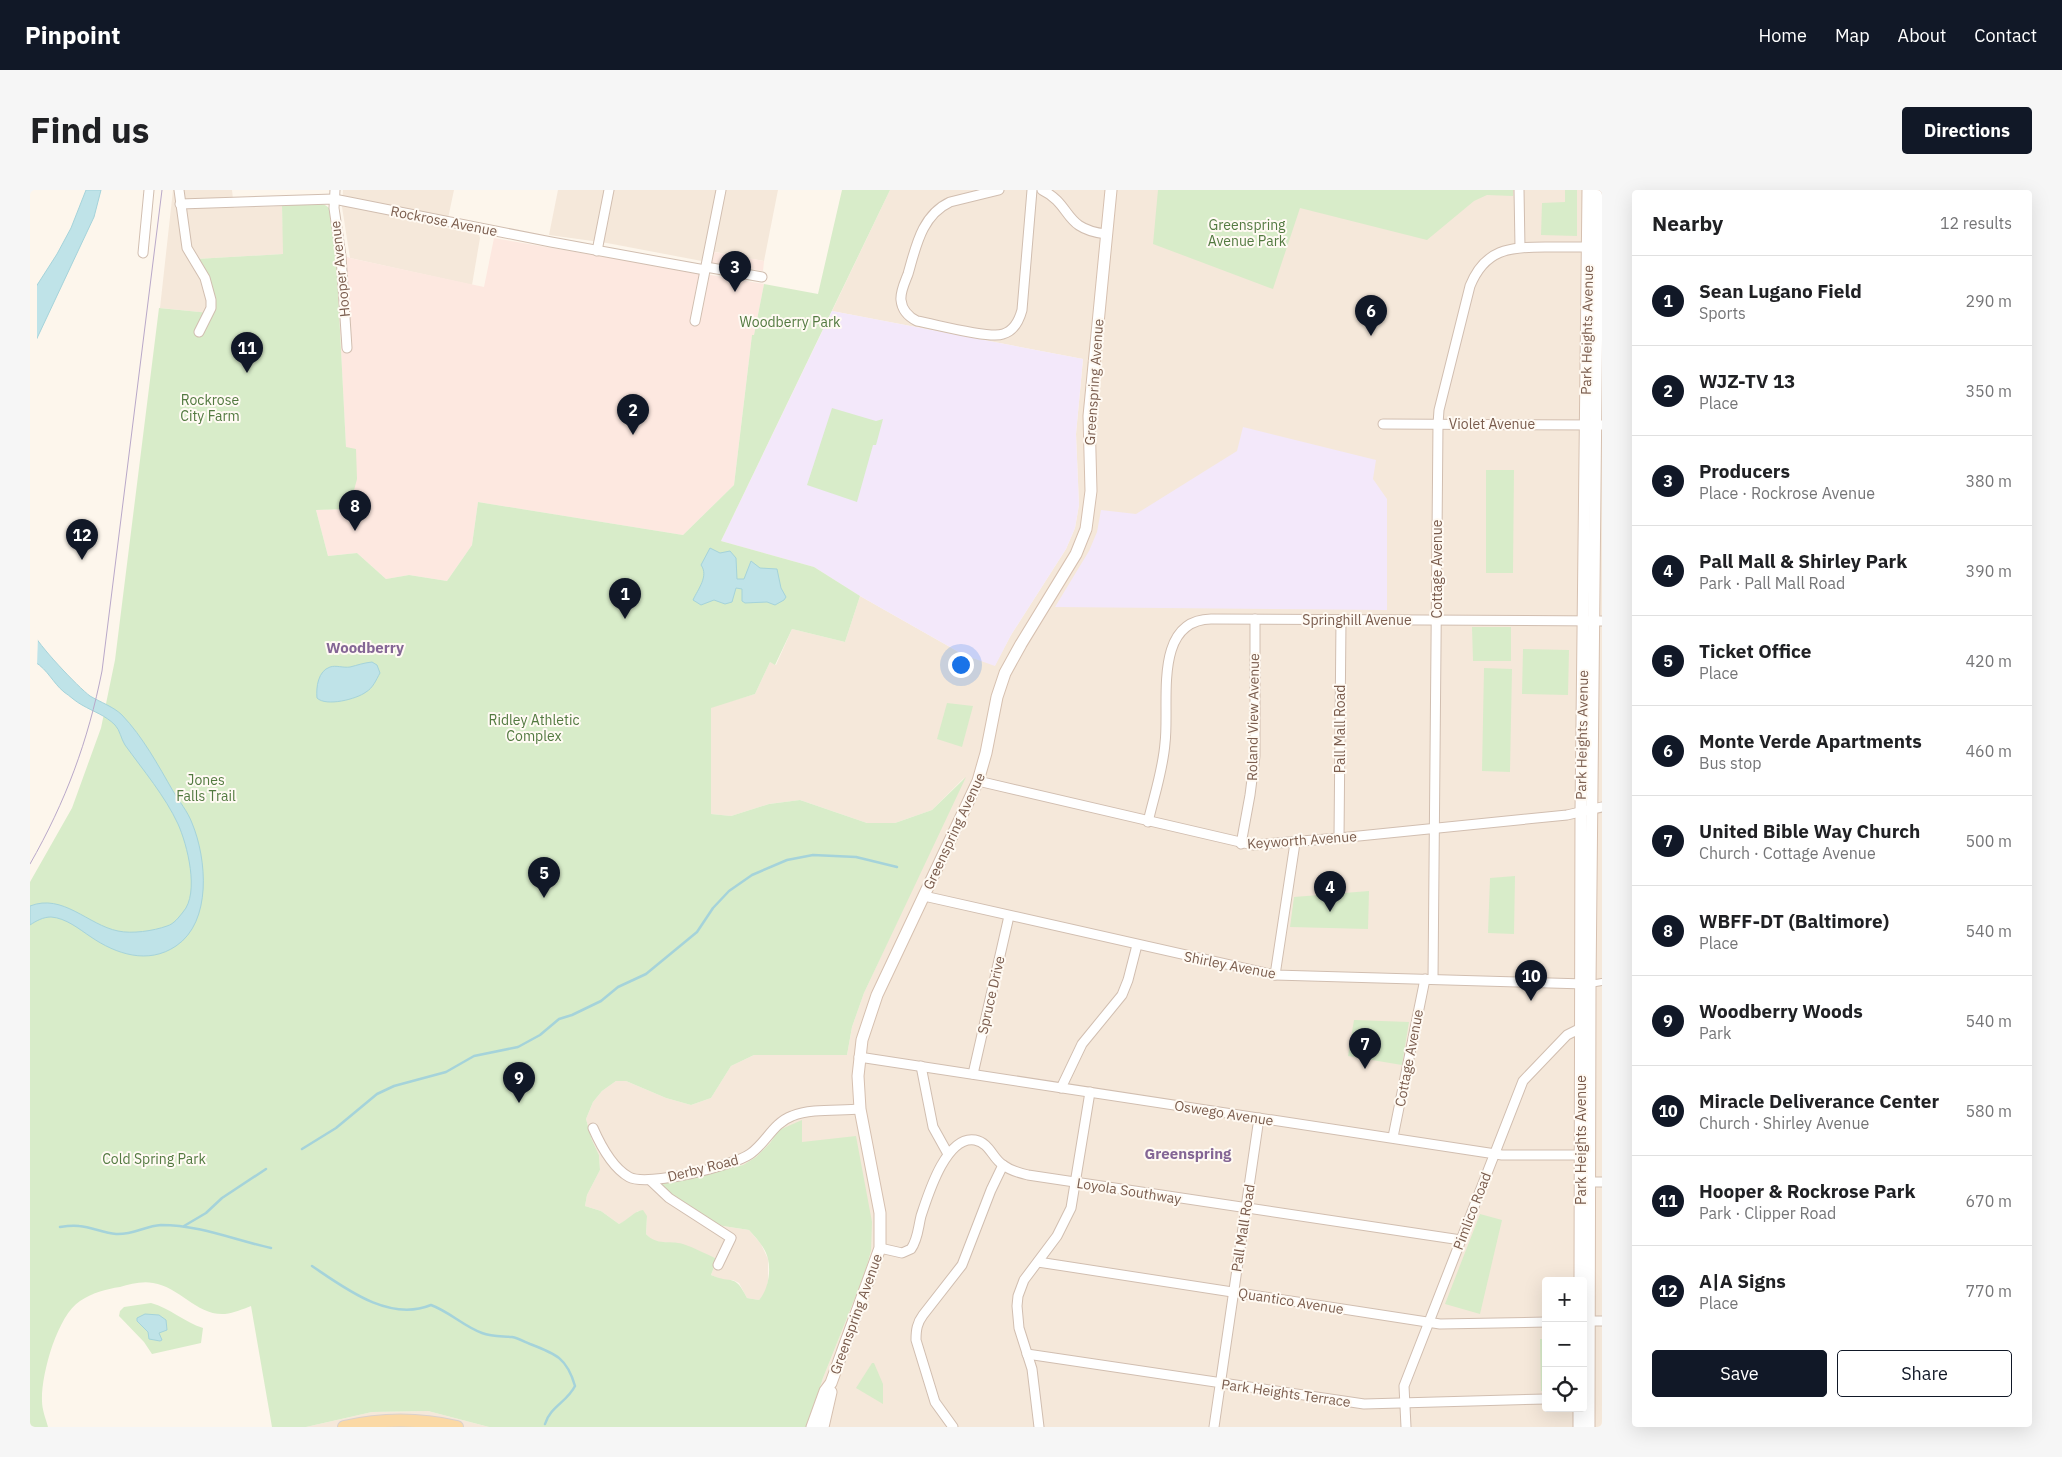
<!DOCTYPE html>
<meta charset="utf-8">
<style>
:root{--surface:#fff;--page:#f6f6f6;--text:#202124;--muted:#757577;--line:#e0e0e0;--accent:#111827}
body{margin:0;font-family:"IBM Plex Sans",sans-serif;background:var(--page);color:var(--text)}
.controls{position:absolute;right:15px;bottom:15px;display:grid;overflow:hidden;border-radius:5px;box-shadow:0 5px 20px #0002}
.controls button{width:45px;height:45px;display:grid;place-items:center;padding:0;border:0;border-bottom:1px solid var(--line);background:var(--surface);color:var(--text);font:25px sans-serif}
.you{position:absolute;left:930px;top:474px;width:18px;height:18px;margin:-12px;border:4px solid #fff;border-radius:50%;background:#1a73e8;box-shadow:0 0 0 8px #1a73e833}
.badge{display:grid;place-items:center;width:32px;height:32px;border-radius:50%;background:var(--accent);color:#fff;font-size:16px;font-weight:700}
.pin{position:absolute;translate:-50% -41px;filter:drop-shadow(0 1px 2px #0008)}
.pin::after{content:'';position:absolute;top:26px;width:18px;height:15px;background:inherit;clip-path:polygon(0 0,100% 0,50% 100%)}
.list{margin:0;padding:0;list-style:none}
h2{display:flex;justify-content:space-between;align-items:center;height:65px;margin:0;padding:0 20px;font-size:21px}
h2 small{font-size:16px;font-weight:400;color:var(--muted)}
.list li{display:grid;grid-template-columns:32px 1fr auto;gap:15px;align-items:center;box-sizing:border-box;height:90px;padding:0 20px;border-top:1px solid var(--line)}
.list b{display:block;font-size:19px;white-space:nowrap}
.list p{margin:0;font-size:16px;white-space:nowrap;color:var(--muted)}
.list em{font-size:16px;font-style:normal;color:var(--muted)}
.actions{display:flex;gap:10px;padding:15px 20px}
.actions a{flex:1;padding:11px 0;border:1px solid var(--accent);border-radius:5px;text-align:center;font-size:18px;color:var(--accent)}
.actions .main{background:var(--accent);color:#fff}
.icon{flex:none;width:28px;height:28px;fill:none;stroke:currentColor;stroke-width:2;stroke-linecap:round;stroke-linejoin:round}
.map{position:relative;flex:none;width:1572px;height:1237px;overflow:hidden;border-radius:5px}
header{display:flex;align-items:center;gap:30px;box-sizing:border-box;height:70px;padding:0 25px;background:var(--accent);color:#fff}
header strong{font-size:24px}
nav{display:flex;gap:28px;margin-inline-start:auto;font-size:18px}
.intro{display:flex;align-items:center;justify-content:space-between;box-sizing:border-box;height:120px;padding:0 30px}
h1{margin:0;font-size:35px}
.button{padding:12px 22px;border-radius:5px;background:var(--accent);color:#fff;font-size:18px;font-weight:700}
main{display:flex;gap:30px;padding:0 30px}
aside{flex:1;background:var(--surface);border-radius:5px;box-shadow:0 5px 20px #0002}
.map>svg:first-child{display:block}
.residential{fill:#f5e8da;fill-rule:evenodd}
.commercial{fill:#fde8e0}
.education{fill:#f3e8fa}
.green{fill:#d8ecc9}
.water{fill:#bfe3e8;stroke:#a5d3da}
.pier{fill:#fdf6ec}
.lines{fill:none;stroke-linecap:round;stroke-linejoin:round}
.stream{stroke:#a5d3da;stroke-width:2.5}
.pedestrian-casing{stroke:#d1beb0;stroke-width:8}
.minor-casing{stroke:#d1beb0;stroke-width:11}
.secondary-casing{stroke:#d6c0b0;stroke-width:13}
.primary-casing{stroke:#dad1cd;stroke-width:14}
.pedestrian{stroke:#fff;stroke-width:6}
.minor{stroke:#fff;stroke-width:9}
.secondary{stroke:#fff;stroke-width:11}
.primary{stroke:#fbd9a5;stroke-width:12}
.tram{stroke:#b9a8c9;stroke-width:1}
.labels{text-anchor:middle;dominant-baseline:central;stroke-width:4;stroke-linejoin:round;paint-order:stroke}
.street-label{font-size:14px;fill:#7a5c4d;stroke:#fffaf3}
.park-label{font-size:14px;fill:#537a41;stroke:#fffaf3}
.neighbourhood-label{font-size:15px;font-weight:bold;fill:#846695;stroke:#fffaf3}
</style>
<header>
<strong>Pinpoint</strong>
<nav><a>Home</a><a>Map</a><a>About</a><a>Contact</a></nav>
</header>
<div class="intro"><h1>Find us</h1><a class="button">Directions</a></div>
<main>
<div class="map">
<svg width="1572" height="1237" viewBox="0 0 1572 1237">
<rect width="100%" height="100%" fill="#fdf6ec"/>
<g class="residential">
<path d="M143 0H202L204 18 252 16 254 64 166 69 171 79 179 123 130 118Z"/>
<path d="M313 0H424L416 38 449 45 450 48 442 95 320 68 312 17Z"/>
<path d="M528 0H748L734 71 680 61 677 72 577 53 519 45Z"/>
<path d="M860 0H1572V1237H777L793 1188 835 1083 841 1061 772 952V931L749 940 740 953 726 967 713 975 655 987 693 1036 719 1040 731 1054 738 1069V1091L736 1102 729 1110 717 1108 709 1093 703 1090H693L681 1085 687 1069 640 1053 627 1052 621 1049 616 1044 617 1026 608 1021 598 1030 589 1034 571 1021 555 1016 557 1005 570 980 569 965 562 950 556 929 563 912 572 901 586 891H596L636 908 661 915 681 908 701 876 724 865H817L822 837 834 803 934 588 902 620 865 633H837L770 610 739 614 701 626 681 624V517L725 504 740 472 746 475 762 439 815 452 830 406 934 465 965 475 981 445 1036 359 1045 338 1049 315 1046 244 1053 169 802 121ZM1516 1091H1553V1218H1516Z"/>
<path d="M398 1221 459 1237H276L342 1222Z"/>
</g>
<g class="commercial">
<path d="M464 48 734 94 724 145H722L704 295 653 345 448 312 442 355 417 391 379 385 356 389 327 363 298 366 286 320 318 319 326 260 316 258 306 62 320 68 454 97Z"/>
<path d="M679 61 734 71 733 81 677 72Z"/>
</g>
<g class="education">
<path d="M802 121 1053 169 1046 244 1049 315 1045 338 1036 359 981 445 965 476 934 465 830 406 784 377 691 351Z"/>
<path d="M1213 237 1346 270 1343 289 1357 309V420L1025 417 1059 361 1067 342 1071 320 1106 324 1207 261Z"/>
</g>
<g class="green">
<path d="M812 0H860L691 351 784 377 830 406 815 452 762 439 745 475 740 472 725 504 681 518V624L701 626 739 614 770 610 837 633H865L902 620 936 587 834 803 822 837 817 865H724L701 876 681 908 661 915 636 908 596 891H586L572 901 563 912 556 929 562 950 569 965 570 980 557 1005 555 1016 571 1021 589 1034C598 1030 604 1021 613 1020L617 1026 616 1044C627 1056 639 1050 653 1054 665 1058 676 1064 687 1069L681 1085C703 1095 704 1082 717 1108L729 1110C738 1100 741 1082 738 1069 736 1058 726 1048 719 1040L693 1036 677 1030 628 997 627 993 713 975 726 967 740 953 749 940 772 930V952L826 946 842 1032 841 1061 835 1083 793 1188 777 1237H459L398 1221 342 1222 276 1237H242L221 1116C213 1119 204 1123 195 1124 167 1126 150 1097 123 1093 112 1091 100 1094 90 1097 76 1099 62 1103 50 1111 27 1126 11 1185 12 1211 12 1220 16 1229 18 1237H0V692L42 618 71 538 85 470 129 118 180 123 181 119 166 69 253 64 252 16C264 15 290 8 299 18L306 62 316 257 326 259 327 289 319 319 286 320 298 366 327 363 356 389 379 385 417 391 442 355 448 312 653 345 704 295 722 145H724L734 94 788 104Z"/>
<path d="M1128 0H1483V6L1457 5 1444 11 1397 50 1270 18 1243 99 1123 54Z"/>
<path d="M1535 0H1547V46L1511 45 1512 13 1535 12Z"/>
<path d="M802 218 846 231 853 229 846 255H843L827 312 777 295Z"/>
<path d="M1456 280H1484L1483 383H1456Z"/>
<path d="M1442 437H1481V471H1443Z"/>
<path d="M1493 459 1539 460 1538 505 1492 504Z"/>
<path d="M1454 478 1482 479 1480 582 1452 581Z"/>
<path d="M917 513 943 516 932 557 907 549Z"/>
<path d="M1485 686 1484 744 1458 743 1460 688Z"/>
<path d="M1339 701 1338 739 1260 737 1264 707Z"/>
<path d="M1324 830 1379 832 1372 875 1318 866Z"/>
<path d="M1450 1024 1472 1030 1450 1124 1415 1114Z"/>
<path d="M121 1113C140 1118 154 1132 173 1138L171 1153 122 1164 114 1152 89 1126 90 1121 94 1117Z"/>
<path d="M1510 1149H1516V1201H1511Z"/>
<path d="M842 1173H844L853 1194V1214L826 1198Z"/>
</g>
<g class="water">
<path d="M56 0H71L64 27 1 161 2 103 27 64 41 38Z"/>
<path d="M680 358 690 363 700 361 706 368 707 389H714L721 371 730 378 747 379 751 398 756 407 754 410 745 415 737 412 715 413 712 411V399L706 398 702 412 695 414 684 410 671 415 663 410C668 399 679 386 671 375Z"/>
<path d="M0 430C1 434 1 438 2 441 7 454 48 497 60 506 70 512 84 517 92 525 113 547 128 575 143 601 149 611 158 622 162 633 177 669 182 732 146 756 118 775 86 764 61 747 49 739 36 728 21 727 13 727 6 731 0 735V716C33 703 58 735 88 741 102 744 123 741 137 736 144 734 149 727 153 722 170 703 157 654 148 634 135 606 113 580 95 555 91 549 90 540 85 535 75 525 64 522 52 515 46 512 40 506 34 502 23 493 18 480 5 472Z"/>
<path d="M342 472 347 475 350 483C346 490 343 498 336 502 327 509 296 517 287 508 286 497 288 481 300 477 306 475 313 478 320 477 328 475 333 473 342 472Z"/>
<path d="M115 1124 129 1125 136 1130 137 1140 129 1143 132 1150 130 1151 119 1149 118 1142 107 1131V1128Z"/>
</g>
<g class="pier">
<path d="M7 92V153L2 170 0 172V101Z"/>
<path d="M0 428 2 429 8 446 7 476 0 470Z"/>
</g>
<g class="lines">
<g class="stream">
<path d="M272 959 306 938 347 904 364 896 416 882 444 866 488 857 510 845 529 829 542 825 571 811 588 797 616 784 667 742 683 718 699 701 722 685 757 670 783 665 826 667 867 677"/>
<path d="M154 1036 176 1023 192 1008 236 979"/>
<path d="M30 1037C36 1036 43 1035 49 1036 62 1037 73 1043 86 1044 103 1045 115 1036 131 1035 170 1035 204 1050 241 1058"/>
<path d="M282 1076C316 1099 359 1132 401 1115 420 1122 433 1136 452 1143 462 1147 472 1146 482 1147 488 1148 495 1152 500 1154 526 1164 537 1168 545 1196 537 1212 520 1217 515 1234"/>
</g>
<g class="pedestrian-casing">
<path id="pedestrian" d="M1560 794 1572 792"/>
</g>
<g class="minor-casing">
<g id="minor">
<path d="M149 0 157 58 175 88 181 110V118L169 142"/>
<path d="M305 0 304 18 311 66 317 158"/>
<path d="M969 0 920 12C892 25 886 56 878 84 875 92 870 102 871 110 872 120 879 127 887 131 905 134 959 149 973 144 984 141 989 131 992 120L1002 0"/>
<path d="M1012 0C1043 15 1032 39 1076 44"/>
<path d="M1489 0 1490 57"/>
<path d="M150 14 304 9 521 52 675 80"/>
<path d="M567 61 579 0"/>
<path d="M113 63 119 0"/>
<path d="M676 77 732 87"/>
<path d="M665 131 691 0"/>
<path d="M1353 234 1572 235"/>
<path d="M948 591 1223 655 1309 648 1537 625 1572 617"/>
<path d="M1118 632C1124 606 1133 580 1135 553 1140 514 1122 430 1181 429L1572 431"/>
<path d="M1309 648 1311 430"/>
<path d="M1211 654 1220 605 1225 566V429"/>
<path d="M894 706 1245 785 1555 794"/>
<path d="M1245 785 1265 653"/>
<path d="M1403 789 1408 234 1409 220 1440 96C1455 59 1479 57 1515 57 1531 57 1546 57 1562 57"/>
<path d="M829 867 1472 965H1556"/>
<path d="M891 876 903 937 918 964"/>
<path d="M943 884 979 726"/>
<path d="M1031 898 1052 854 1092 805 1098 790 1107 755"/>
<path d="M563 938C570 954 583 978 599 987 617 997 703 976 720 964 736 953 743 933 762 926 782 918 809 921 830 919"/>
<path d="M1363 947 1395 789"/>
<path d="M620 990 639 1008 701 1048 688 1075"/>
<path d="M1553 992H1572"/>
<path d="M850 1058 872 1063 881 1059C888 1049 888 1038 891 1026 898 1005 916 945 945 950 960 953 962 968 973 975 981 981 989 983 998 985L1431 1050"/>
<path d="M1008 1072 1410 1134 1516 1132"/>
<path d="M1553 1131H1572"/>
<path d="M997 1164 1334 1214 1516 1209"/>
<path d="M923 1237 905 1212 886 1150C886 1140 887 1133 893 1125L932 1075 961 1000 973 975"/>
<path d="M1009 1237 1002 1179 989 1138 987 1116 988 1106 994 1090 1027 1046 1041 1018 1060 902"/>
<path d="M1184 1237 1229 928"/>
<path d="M1376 1237 1374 1196 1493 891 1537 845 1551 838H1556"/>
</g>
</g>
<g class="secondary-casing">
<g id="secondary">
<path d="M1550 1091 1551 622 1558 0"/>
<path d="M782 1237 795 1201 801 1193 850 1058V1023L830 919 828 886 832 850 847 805 948 591 956 563 967 507 975 483 991 454 1046 364 1056 339 1061 301 1059 226 1081 0"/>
<path d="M793 1237 801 1202"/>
<path d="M1549 1237V1218"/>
<path d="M1559 1237 1560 794 1568 0"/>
</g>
</g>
<g class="primary-casing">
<path id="primary" d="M314 1237C353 1228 388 1228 427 1237"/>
</g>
<use href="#pedestrian" class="pedestrian"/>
<use href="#minor" class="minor"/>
<use href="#secondary" class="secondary"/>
<use href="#primary" class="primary"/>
<path class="tram" d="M0 674C36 611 58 551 72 481L132 0"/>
</g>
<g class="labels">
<g class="street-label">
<text transform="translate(414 31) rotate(11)">Rockrose Avenue</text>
<text transform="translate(310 79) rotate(-96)">Hooper Avenue</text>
<text transform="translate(1557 140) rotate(-89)">Park Heights Avenue</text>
<text transform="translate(1064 192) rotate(-86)">Greenspring Avenue</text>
<text x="1462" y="234">Violet Avenue</text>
<text transform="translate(1407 379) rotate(-90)">Cottage Avenue</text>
<text x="1327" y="430">Springhill Avenue</text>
<text transform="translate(1223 527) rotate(-89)">Roland View Avenue</text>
<text transform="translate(1310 539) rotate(-90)">Pall Mall Road</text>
<text transform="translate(1552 545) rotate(-89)">Park Heights Avenue</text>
<text transform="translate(924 641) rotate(-65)">Greenspring Avenue</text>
<text transform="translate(1272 650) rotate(-4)">Keyworth Avenue</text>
<text transform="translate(1200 775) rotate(11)">Shirley Avenue</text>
<text transform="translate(961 805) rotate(-77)">Spruce Drive</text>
<text transform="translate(1379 868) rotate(-79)">Cottage Avenue</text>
<text transform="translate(1194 923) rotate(9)">Oswego Avenue</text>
<text transform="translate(1551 950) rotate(-90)">Park Heights Avenue</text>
<text transform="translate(673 978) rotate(-14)">Derby Road</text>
<text transform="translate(1099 1001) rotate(9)">Loyola Southway</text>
<text transform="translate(1442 1021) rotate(-69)">Pimlico Road</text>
<text transform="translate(1213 1038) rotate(-81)">Pall Mall Road</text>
<text transform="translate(1261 1111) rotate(9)">Quantico Avenue</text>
<text transform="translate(826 1124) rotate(-70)">Greenspring Avenue</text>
<text transform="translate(1256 1203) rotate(8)">Park Heights Terrace</text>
</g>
<g class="park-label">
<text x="1217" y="35">Greenspring<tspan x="1217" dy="16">Avenue Park</tspan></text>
<text x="760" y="132">Woodberry Park</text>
<text x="180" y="210">Rockrose<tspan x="180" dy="16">City Farm</tspan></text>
<text x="504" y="530">Ridley Athletic<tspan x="504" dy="16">Complex</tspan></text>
<text x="176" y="590">Jones<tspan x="176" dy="16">Falls Trail</tspan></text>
<text x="124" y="969">Cold Spring Park</text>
</g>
<g class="neighbourhood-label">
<text x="335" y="457">Woodberry</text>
<text x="1158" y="963">Greenspring</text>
</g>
</g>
</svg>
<div class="controls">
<button>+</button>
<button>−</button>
<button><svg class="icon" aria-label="locate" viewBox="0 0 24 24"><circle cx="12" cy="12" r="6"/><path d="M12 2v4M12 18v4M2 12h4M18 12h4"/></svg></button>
</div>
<div class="you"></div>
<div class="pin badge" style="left:595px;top:429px">1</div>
<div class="pin badge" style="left:603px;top:245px">2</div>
<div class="pin badge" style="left:705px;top:102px">3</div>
<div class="pin badge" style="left:1300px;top:722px">4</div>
<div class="pin badge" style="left:514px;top:708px">5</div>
<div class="pin badge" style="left:1341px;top:146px">6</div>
<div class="pin badge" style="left:1335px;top:879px">7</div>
<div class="pin badge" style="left:325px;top:341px">8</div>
<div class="pin badge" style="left:489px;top:913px">9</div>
<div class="pin badge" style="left:1501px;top:811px">10</div>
<div class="pin badge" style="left:217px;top:183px">11</div>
<div class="pin badge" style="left:52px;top:370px">12</div>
</div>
<aside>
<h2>Nearby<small>12 results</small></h2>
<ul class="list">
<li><span class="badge">1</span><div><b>Sean Lugano Field</b><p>Sports</p></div><em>290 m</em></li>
<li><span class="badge">2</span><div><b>WJZ-TV 13</b><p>Place</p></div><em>350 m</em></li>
<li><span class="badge">3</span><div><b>Producers</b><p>Place · Rockrose Avenue</p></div><em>380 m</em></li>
<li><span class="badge">4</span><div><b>Pall Mall &amp; Shirley Park</b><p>Park · Pall Mall Road</p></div><em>390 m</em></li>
<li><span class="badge">5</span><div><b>Ticket Office</b><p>Place</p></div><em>420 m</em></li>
<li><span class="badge">6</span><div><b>Monte Verde Apartments</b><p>Bus stop</p></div><em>460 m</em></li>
<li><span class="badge">7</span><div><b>United Bible Way Church</b><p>Church · Cottage Avenue</p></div><em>500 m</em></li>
<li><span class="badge">8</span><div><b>WBFF-DT (Baltimore)</b><p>Place</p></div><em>540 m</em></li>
<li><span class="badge">9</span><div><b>Woodberry Woods</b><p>Park</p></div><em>540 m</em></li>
<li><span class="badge">10</span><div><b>Miracle Deliverance Center</b><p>Church · Shirley Avenue</p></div><em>580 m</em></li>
<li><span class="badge">11</span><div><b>Hooper &amp; Rockrose Park</b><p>Park · Clipper Road</p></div><em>670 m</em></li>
<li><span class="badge">12</span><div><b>A|A Signs</b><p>Place</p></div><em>770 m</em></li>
</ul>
<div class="actions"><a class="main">Save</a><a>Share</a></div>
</aside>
</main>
